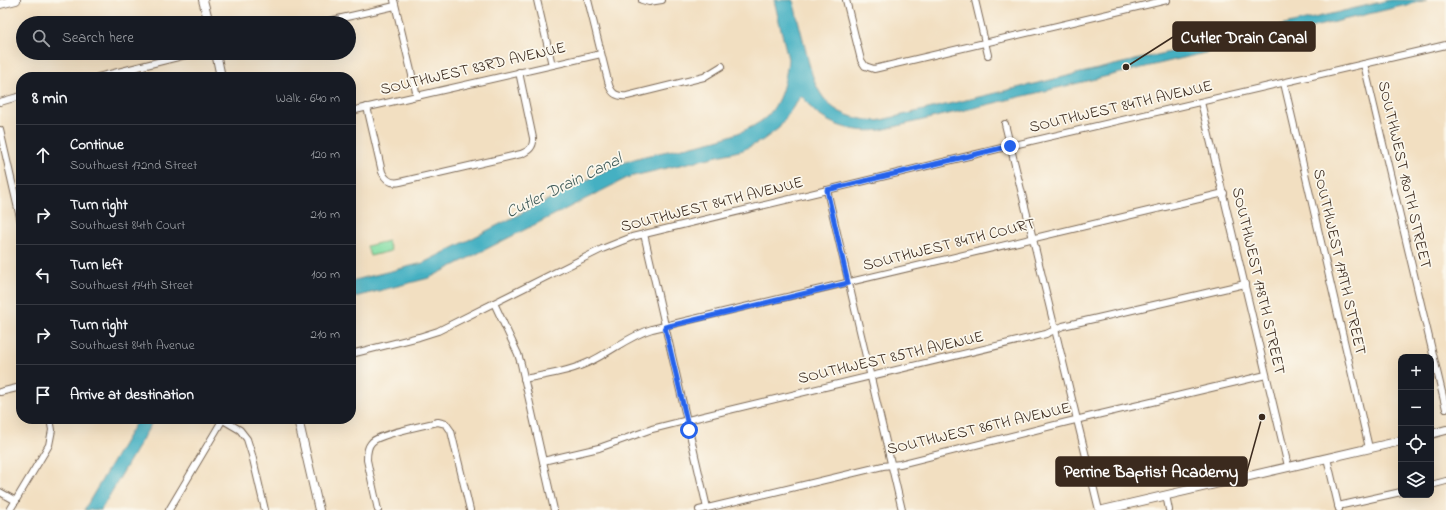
<!DOCTYPE html>
<meta charset="utf-8">
<style>
:root{--surface:#171b24;--page:#242831;--text:#f1f3f6;--muted:#9ea1a6;--line:#363941}
body{margin:0;font-family:"Indie Flower",sans-serif;background:var(--page);color:var(--text)}
.controls{position:absolute;right:12px;bottom:12px;display:grid;overflow:hidden;border-radius:8px;box-shadow:0 4px 16px #0002}
.controls button{width:36px;height:36px;display:grid;place-items:center;padding:0;border:0;border-bottom:1px solid var(--line);background:var(--surface);color:var(--text);font:20px sans-serif}
.stop{position:absolute;width:12px;height:12px;margin:-9px;border:3px solid #2563eb;border-radius:50%;background:#fff}
.stop.end{background:#2563eb;border-color:#fff;box-shadow:0 1px 4px #0008}
.list{margin:0;padding:0;list-style:none}
h2{display:flex;justify-content:space-between;align-items:center;height:52px;margin:0;padding:0 16px;font-size:17px}
h2 small{font-size:13px;font-weight:400;color:var(--muted)}
.list li{display:grid;grid-template-columns:26px 1fr auto;gap:12px;align-items:center;box-sizing:border-box;height:60px;padding:0 16px;border-top:1px solid var(--line)}
.list b{display:block;font-size:15px;white-space:nowrap}
.list p{margin:0;font-size:13px;white-space:nowrap;color:var(--muted)}
.list em{font-size:13px;font-style:normal;color:var(--muted)}
.icon{flex:none;width:22px;height:22px;fill:none;stroke:currentColor;stroke-width:2;stroke-linecap:round;stroke-linejoin:round}
.map{position:relative;flex:none;width:1446px;height:510px;overflow:hidden}
.search{position:absolute;background:var(--surface);box-shadow:0 4px 16px #0002;left:16px;top:16px;width:340px;height:44px;display:flex;align-items:center;gap:10px;box-sizing:border-box;padding:0 14px;border-radius:22px;color:var(--muted);font-size:15px}
.panel{position:absolute;background:var(--surface);box-shadow:0 4px 16px #0002;left:16px;top:72px;width:340px;height:352px;border-radius:16px}
.map>svg:first-child{display:block}
.green{fill:#83dea4;stroke:#5f8461}
.water{fill:#44b0c2;stroke:#406d70}
.lines{fill:none;stroke-linecap:round;stroke-linejoin:round}
.minor-casing{stroke:#7b6957;stroke-width:8}
.tertiary-casing{stroke:#7b6957;stroke-width:10}
.minor{stroke:#fff;stroke-width:6}
.tertiary{stroke:#fff;stroke-width:8}
.route{stroke:#2563eb;stroke-width:5}
.labels{text-anchor:middle;dominant-baseline:central;stroke-width:3.5;stroke-linejoin:round;paint-order:stroke}
.street-label{font-size:16px;fill:#3b2a1e;stroke:#fbf7ec}
.water-label{font-size:17px;font-style:italic;fill:#3e5957;stroke:#fbf7ec}
.leader{fill:none;stroke:#3b2a1e;stroke-width:1.5}
.callout-dot{fill:#3b2a1e;stroke:#fbf7ec;stroke-width:1.5}
.callout{fill:#3b2a1e;stroke:#3b2a1e;stroke-width:1.5}
.callout-label{font-size:17px;text-anchor:middle;font-weight:bold;fill:#fff}
</style>
<div class="map">
<svg width="1446" height="510" viewBox="0 0 1446 510">
<rect width="100%" height="100%" fill="#fbf7ec"/>
<filter id="ink" filterUnits="userSpaceOnUse"><feTurbulence type="fractalNoise" baseFrequency=".025" numOctaves="2"/><feDisplacementMap in="SourceGraphic" scale="8" xChannelSelector="R" yChannelSelector="G"/><feConvolveMatrix kernelMatrix="1 2 1 2 8 2 1 2 1" color-interpolation-filters="sRGB"/></filter>
<filter id="wash" filterUnits="userSpaceOnUse"><feTurbulence type="fractalNoise" baseFrequency=".012" numOctaves="4" result="noise"/><feDisplacementMap in="SourceGraphic" scale="16" xChannelSelector="R" yChannelSelector="G"/><feGaussianBlur stdDeviation="0.9" result="paint"/><feColorMatrix in="noise" values="0 0 0 0 0 0 0 0 0 0 0 0 0 0 0 0 0 1.4 0 .05"/><feComposite in="paint" operator="in"/></filter>
<g filter="url(#wash)">
<rect width="100%" height="100%" fill="#f2dfc1"/>
<path class="green" d="M388 241 391 251 370 256 367 246Z"/>
<g class="water">
<path d="M774 0H793C797 17 802 34 806 51 816 96 827 117 877 121L1390 0H1427L881 130C858 133 832 127 814 111 809 107 807 100 802 97H800L779 128 763 140 743 150 629 177 429 278 351 298V281L423 263 609 169C619 164 630 160 641 157 676 148 738 141 765 118 781 104 786 79 788 59Z"/>
<path d="M138 419H154L101 510H84Z"/>
</g>
</g>
<g filter="url(#ink)">
<g class="lines">
<g class="minor-casing">
<g id="minor">
<path d="M394 0 417 96"/>
<path d="M537 0 552 65"/>
<path d="M588 0 609 85C612 94 617 97 627 96L704 77 722 66"/>
<path d="M642 0 649 2 662 0"/>
<path d="M846 0 861 60 865 66 874 69 1167 0"/>
<path d="M975 0 988 55"/>
<path d="M320 23 395 6"/>
<path d="M1364 64 1446 409"/>
<path d="M98 77 194 53"/>
<path d="M1284 83 1369 448"/>
<path d="M0 102 21 96"/>
<path d="M1201 102 1288 466"/>
<path d="M367 107 382 172C386 181 392 184 400 182L521 154C529 151 534 147 533 138L519 72"/>
<path d="M351 111 601 54"/>
<path d="M1005 124 1099 510"/>
<path d="M0 130 21 222"/>
<path d="M827 190 902 510"/>
<path d="M644 234 707 508"/>
<path d="M494 303 518 354 521 364 554 510"/>
<path d="M351 354 419 337 438 331 602 249 632 237 1010 146 1446 45"/>
<path d="M524 379C545 375 567 372 587 363 610 353 628 336 652 329L1224 193"/>
<path d="M0 392 21 387"/>
<path d="M223 420 240 430 247 439 252 455 265 510"/>
<path d="M1327 458 1339 509"/>
<path d="M543 461 599 448 652 429 700 417 1046 334 1063 326 1245 284"/>
<path d="M1431 485 1446 481"/>
<path d="M0 492 16 501"/>
<path d="M1166 495 1169 510"/>
<path d="M1338 506 1401 492"/>
<path d="M10 510 49 445 52 430 50 419"/>
<path d="M169 510 223 419"/>
<path d="M378 510 367 460C367 454 367 447 372 442 379 434 425 425 438 422L446 424 451 431 470 510"/>
<path d="M699 510 883 466 900 464 1067 422 1266 375"/>
</g>
</g>
<g class="tertiary-casing">
<g id="tertiary">
<path d="M203 0 209 23"/>
<path d="M0 4 16 0"/>
<path d="M216 53 221 77"/>
<path d="M298 419 319 510"/>
<path d="M1431 434 1446 430"/>
<path d="M1103 510 1401 441"/>
</g>
</g>
<use href="#minor" class="minor"/>
<use href="#tertiary" class="tertiary"/>
</g>
</g>
<g class="lines" filter="url(#ink)">
<path class="route" d="M689 430 665 327 848 283 827 190 1010 146"/>
</g>
<g class="labels">
<g class="street-label">
<text transform="translate(473 69) rotate(-13)">SOUTHWEST 83RD AVENUE</text>
<text transform="translate(1121 107) rotate(-13)">SOUTHWEST 84TH AVENUE</text>
<text transform="translate(1404 175) rotate(77)">SOUTHWEST 180TH STREET</text>
<text transform="translate(712 205) rotate(-14)">SOUTHWEST 84TH AVENUE</text>
<text transform="translate(949 245) rotate(-14)">SOUTHWEST 84TH COURT</text>
<text transform="translate(1339 262) rotate(77)">SOUTHWEST 179TH STREET</text>
<text transform="translate(1258 281) rotate(77)">SOUTHWEST 178TH STREET</text>
<text transform="translate(891 358) rotate(-13)">SOUTHWEST 85TH AVENUE</text>
<text transform="translate(979 429) rotate(-13)">SOUTHWEST 86TH AVENUE</text>
</g>
<g class="water-label">
<text transform="translate(564 186) rotate(-26)">Cutler Drain Canal</text>
</g>
</g>
<path class="leader" d="M1126 67L1173 37M1262 417L1247 471"/>
<g class="callout-dot">
<circle cx="1126" cy="67" r="4"/>
<circle cx="1262" cy="417" r="4"/>
</g>
<g class="callout">
<rect x="1173" y="22" width="142" height="29" rx="4"/>
<rect x="1056" y="457" width="191" height="29" rx="4"/>
</g>
<g class="callout-label">
<text x="1244" y="43">Cutler Drain Canal</text>
<text x="1151" y="477">Perrine Baptist Academy</text>
</g>
</svg>
<div class="controls">
<button>+</button>
<button>−</button>
<button><svg class="icon" aria-label="locate" viewBox="0 0 24 24"><circle cx="12" cy="12" r="6"/><path d="M12 2v4M12 18v4M2 12h4M18 12h4"/></svg></button>
<button><svg class="icon" aria-label="layers" viewBox="0 0 24 24"><path d="M12 4l9 5-9 5-9-5zM3 14l9 5 9-5"/></svg></button>
</div>
<div class="stop" style="left:689px;top:430px"></div>
<div class="stop end" style="left:1010px;top:146px"></div>
<div class="search"><svg class="icon" aria-label="search" viewBox="0 0 24 24"><circle cx="10" cy="10" r="6"/><path d="M15 15l6 6"/></svg>Search here</div>
<section class="panel">
<h2>8 min<small>Walk · 640 m</small></h2>
<ul class="list">
<li><svg class="icon" aria-label="ahead" viewBox="0 0 24 24"><path d="M12 20V5M6 11l6-6 6 6"/></svg><div><b>Continue</b><p>Southwest 172nd Street</p></div><em>120 m</em></li>
<li><svg class="icon" aria-label="right" viewBox="0 0 24 24"><path d="M7 20v-9h11M14 6l5 5-5 5"/></svg><div><b>Turn right</b><p>Southwest 84th Court</p></div><em>210 m</em></li>
<li><svg class="icon" aria-label="left" viewBox="0 0 24 24"><path d="M17 20v-9H6M10 6l-5 5 5 5"/></svg><div><b>Turn left</b><p>Southwest 174th Street</p></div><em>100 m</em></li>
<li><svg class="icon" aria-label="right" viewBox="0 0 24 24"><path d="M7 20v-9h11M14 6l5 5-5 5"/></svg><div><b>Turn right</b><p>Southwest 84th Avenue</p></div><em>210 m</em></li>
<li><svg class="icon" aria-label="arrive" viewBox="0 0 24 24"><path d="M6 21V4h12l-3 4 3 4H6"/></svg><div><b>Arrive at destination</b></div></li>
</ul>
</section>
</div>
